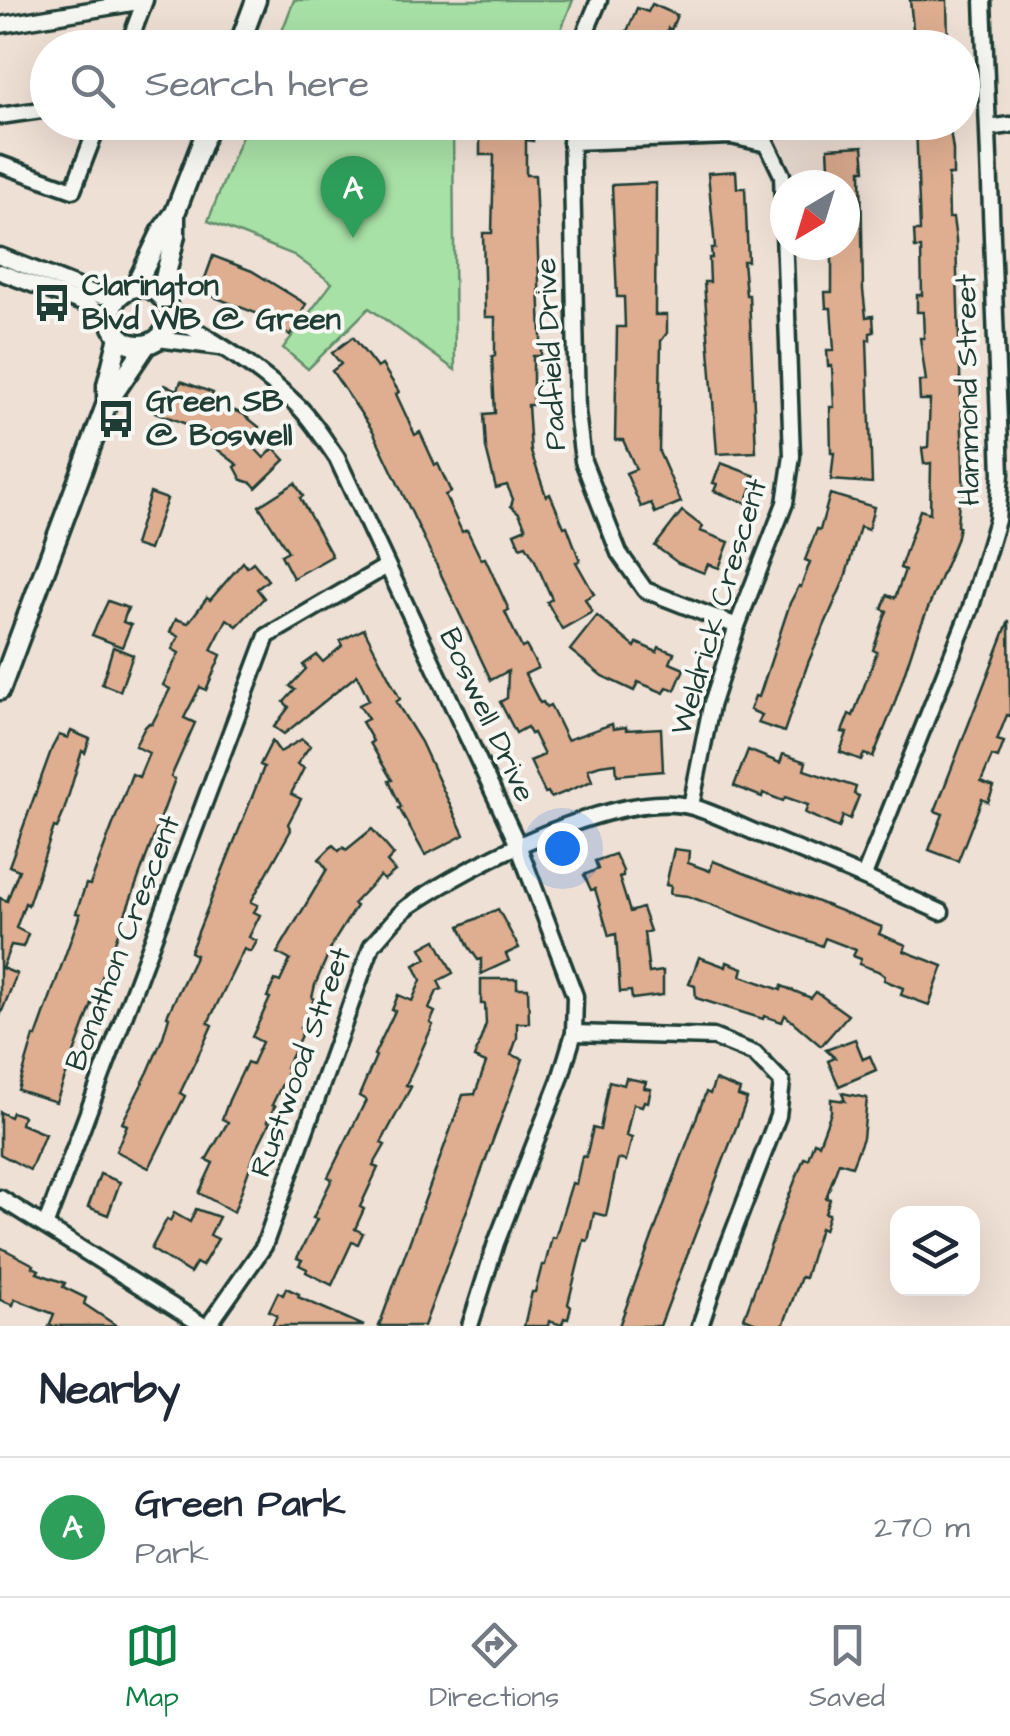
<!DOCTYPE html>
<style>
:root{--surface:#fff;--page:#f6f6f7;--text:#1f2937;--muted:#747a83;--line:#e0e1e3;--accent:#0b8043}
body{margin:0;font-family:"Architects Daughter",sans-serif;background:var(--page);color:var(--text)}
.controls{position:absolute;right:30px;bottom:30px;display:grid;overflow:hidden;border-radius:20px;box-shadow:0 10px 40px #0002}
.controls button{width:90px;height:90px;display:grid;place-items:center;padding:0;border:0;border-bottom:2px solid var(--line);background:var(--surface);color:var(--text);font:50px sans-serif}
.compass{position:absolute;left:770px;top:170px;width:90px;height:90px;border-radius:50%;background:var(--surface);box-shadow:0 10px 40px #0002;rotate:218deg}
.you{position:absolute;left:562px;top:848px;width:35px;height:35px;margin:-25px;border:8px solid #fff;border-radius:50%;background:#1a73e8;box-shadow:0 0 0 15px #1a73e833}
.badge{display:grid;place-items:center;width:65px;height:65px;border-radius:50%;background:var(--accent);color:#fff;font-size:32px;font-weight:700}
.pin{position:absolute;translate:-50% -82px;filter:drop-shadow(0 2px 5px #0008)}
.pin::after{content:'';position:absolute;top:52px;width:35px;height:30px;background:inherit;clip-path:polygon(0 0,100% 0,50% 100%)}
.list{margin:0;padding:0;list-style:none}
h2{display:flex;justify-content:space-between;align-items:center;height:130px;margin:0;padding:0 40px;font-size:42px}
h2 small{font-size:32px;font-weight:400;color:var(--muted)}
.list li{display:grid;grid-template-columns:65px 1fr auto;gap:30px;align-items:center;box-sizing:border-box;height:140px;padding:0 40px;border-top:2px solid var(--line)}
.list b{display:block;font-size:38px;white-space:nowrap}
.list p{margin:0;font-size:32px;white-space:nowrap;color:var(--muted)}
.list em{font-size:32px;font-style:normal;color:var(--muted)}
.icon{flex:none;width:55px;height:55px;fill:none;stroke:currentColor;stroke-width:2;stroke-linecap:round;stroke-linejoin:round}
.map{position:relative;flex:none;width:1010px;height:1326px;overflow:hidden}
.search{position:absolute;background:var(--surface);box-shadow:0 10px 40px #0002;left:30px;right:30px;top:30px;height:110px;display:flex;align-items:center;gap:25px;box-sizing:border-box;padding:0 35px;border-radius:55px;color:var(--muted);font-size:38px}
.sheet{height:270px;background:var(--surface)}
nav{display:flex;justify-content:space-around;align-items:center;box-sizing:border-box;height:140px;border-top:2px solid var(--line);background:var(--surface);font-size:28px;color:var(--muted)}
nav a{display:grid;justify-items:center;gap:5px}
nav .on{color:var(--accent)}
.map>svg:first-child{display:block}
.green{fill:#a8e1a6;stroke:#648f6d;stroke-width:2.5}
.building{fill:#dfae91;stroke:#1f3d34;stroke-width:2.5}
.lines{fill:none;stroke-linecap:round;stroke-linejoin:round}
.minor-casing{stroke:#1f3d34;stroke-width:21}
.tertiary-casing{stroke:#1f3d34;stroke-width:25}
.minor{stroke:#f6f6f2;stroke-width:14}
.tertiary{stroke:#f6f6f2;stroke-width:18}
.labels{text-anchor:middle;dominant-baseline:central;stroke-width:8;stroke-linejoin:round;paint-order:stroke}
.poi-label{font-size:30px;font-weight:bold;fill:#1f3d34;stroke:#f6f6f2;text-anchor:start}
.street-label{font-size:30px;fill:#1f3d34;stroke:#f6f6f2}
</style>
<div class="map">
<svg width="1010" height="1326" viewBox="0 0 1010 1326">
<rect width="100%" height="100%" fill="#efe0d5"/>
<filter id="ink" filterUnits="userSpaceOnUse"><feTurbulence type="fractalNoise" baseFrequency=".01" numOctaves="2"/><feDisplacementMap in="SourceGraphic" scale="20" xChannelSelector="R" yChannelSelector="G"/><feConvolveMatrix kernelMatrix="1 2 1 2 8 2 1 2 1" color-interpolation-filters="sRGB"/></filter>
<g filter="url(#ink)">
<g class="green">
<path d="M294 0H573L554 47H276Z"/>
<path d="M247 123H453L455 370 369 308 308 369 283 348 332 283 294 255 208 221Z"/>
</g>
<g class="building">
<path d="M910 0H947L948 42H942V48H915Z"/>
<path d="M652 4 677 15 671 30 668 28 665 36 660 34 654 48H626L627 45 622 43 637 8 648 12Z"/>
<path d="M480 123H533V141L526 140V175H535L541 335V356H533V405H528L531 452 546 496 550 494 564 527 567 526 580 561 576 562 594 594 585 599 592 612 562 629 547 602 552 599 534 558 526 545 520 547 514 533 526 528 519 513 511 506 513 499 507 485 496 488 486 448 484 414 495 413 492 356H495V317H485L483 233H492L494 155H480Z"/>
<path d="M916 123H949L953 150V175H948L949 218H953L956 240 964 500H959L957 526 959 527 956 540 917 635 894 705 873 757 864 754 861 760 840 752 847 733 842 732 849 714 853 716 877 652 873 650 887 611 882 609 887 595 895 598 905 570 900 568 920 510 930 513 931 463 924 464 922 448 928 447 930 400H920L919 381H926L920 338H924L923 312H917V295H922L921 248H915L914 231H920Z"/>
<path d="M863 146 865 170H861L863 290 866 317 873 316 874 332 870 333V340H867L872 483 831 480 834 453H831L830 407H834L832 366H828L827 350H834L831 308H826L825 292H832V245H845V185H830L828 148Z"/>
<path d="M736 171 737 188H745L748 261H743L746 295H749L756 452 717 454 704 282H710L709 258H712L711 248H715L708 173Z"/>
<path d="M656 183 655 315H667V333L661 341 659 452 681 502 655 513 651 503 641 507 626 473 636 469 623 440H615L617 327H625L624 297H617L612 185Z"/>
<path d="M213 256 252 271 306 304 290 335 261 315 214 297 218 286 204 281Z"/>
<path d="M353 337 377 368 382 365 399 392 396 394 415 435 420 432 435 465 438 464 451 492 445 495 462 532 467 530 481 559 485 558 509 610 505 612 522 648 526 646 538 668 525 674 540 703 543 702 546 707 550 705 567 740 612 724 613 729 626 727V730L661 728 663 771 617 775 616 763 600 765 588 769 592 781 551 798 548 792 545 793 530 761 544 755 533 733 531 734 527 727 516 733 500 702 507 698 508 671 491 680 373 431 332 371 341 364 332 353Z"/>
<path d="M181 381 213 393 210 401 243 414 259 427 248 441 264 458 274 448 285 460 256 488 252 483 242 480 235 467 238 465 213 446 220 437 155 412 165 385 178 390Z"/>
<path d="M721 463 756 476 746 503 714 491 717 484 713 483Z"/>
<path d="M295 483 303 496 300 498 332 556 293 578 281 555 288 551 259 506Z"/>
<path d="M150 493 167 499 149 550 134 545Z"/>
<path d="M830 494 874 507 868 530 860 527 845 578 808 663 784 732 758 723 762 715 750 710 755 696 759 697 790 603 799 586 801 587 810 562 805 560 817 529 820 530Z"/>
<path d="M682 511 703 527 700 531 729 542 719 568 708 564 704 573 678 563 655 546Z"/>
<path d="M243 562 247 567 253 562 268 580 257 589 264 598 237 626 227 619 211 650 221 655 206 690 200 687 184 718 195 723 171 777 175 779 56 1102 18 1090 34 1036 36 1037 80 914 76 913 86 884 90 885 132 774 139 777 149 753 135 746 145 727 149 723 152 724 170 689 163 685 179 653 172 649 179 636 170 632 176 619 188 623 207 598 210 600Z"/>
<path d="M108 601 128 608 123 622 131 625 122 647 92 635Z"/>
<path d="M597 616 635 647 637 643 657 652 659 647 674 653 670 663 684 669 675 690 667 687 664 693 638 682 634 691 602 676 570 650Z"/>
<path d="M1009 620 1010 716 1007 715 997 740 1004 742 998 758 992 756 981 782 994 787 988 802 982 799 958 861 929 850 943 814 935 811Z"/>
<path d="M364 629 400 699 396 702 421 742 464 835 425 855 399 808 401 807 389 781 392 780 370 743 373 741 362 722 368 719 359 705 369 700 357 675 284 734 274 727 289 707 284 702 295 690 290 686 306 669 303 665 317 655 323 662 342 646 340 641Z"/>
<path d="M113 647 133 655 120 691 102 684Z"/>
<path d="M71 731 90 739 85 753 82 751 63 814 57 828 54 827 28 905 25 903 16 928 28 934 23 947 11 945 2 968 17 974 0 1016V898L7 901 19 870 9 866 52 748 59 735 68 738Z"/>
<path d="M302 739 310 746 297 764 304 768 291 794 301 799 288 824 291 830 251 902 258 905 254 912 260 915 249 937 257 941 251 952 244 949 208 1023 212 1025 205 1041 180 1093 185 1096 149 1168 116 1151 127 1125 122 1123 148 1072 163 1037 169 1017 167 1016 196 955 190 952 264 767 260 765 272 741 280 752Z"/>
<path d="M748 750 780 763 783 754 806 762 804 770 856 787 854 794 859 796 850 819 843 816 839 828 805 813 808 805 785 797 783 801 763 793 762 797 734 786Z"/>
<path d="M372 829 394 855 387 862 395 871 384 880 380 876 353 904 356 906 333 943 315 985 312 998 314 999 300 1028 304 1029 286 1067 289 1068 284 1080 272 1105 275 1106 267 1121 270 1122 256 1150 234 1212 199 1193 213 1163 206 1160 228 1122 222 1119 229 1100 247 1062 252 1064 262 1042 252 1037 270 998 267 997 275 980 280 982 290 960 277 953 327 869 319 859 333 845 339 851 343 847 346 850Z"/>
<path d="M674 849 689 851 688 863 710 871 713 861 882 927 879 934 906 945 904 951 943 966 929 1005 901 995 903 988 884 980 885 976 878 971 859 964 861 959 853 956 856 950 825 938 822 946 688 896 670 894 671 886 666 885Z"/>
<path d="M615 854 623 871V876L619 877 630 912 642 908 650 931 644 933 649 973 663 971V995L632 999 631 991 620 992 616 934 609 936 595 889 591 890 584 875 598 869 595 861Z"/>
<path d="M498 909 519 948 506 954 509 961 481 974V959L478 960 469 947 460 926Z"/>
<path d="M436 940 453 973 438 981 442 989 437 991 429 1009 435 1012 430 1023 433 1025 406 1085 411 1087 381 1143 385 1145 373 1166 378 1168 360 1207 364 1209 355 1229 363 1233 358 1244 352 1242 332 1285 306 1272 307 1269 299 1265 302 1260 297 1258 317 1219 313 1218 332 1179 328 1177 366 1100 359 1096 376 1056 374 1055 395 1011 392 1010 398 995 412 1001 421 980 414 965 427 959 421 948Z"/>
<path d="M699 957 726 967 727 962 743 968 741 976 781 990 782 986 811 998 816 992 848 1015 821 1046 785 1015 782 1022 764 1016 763 1019 696 998 695 986 689 984Z"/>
<path d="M481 979H517V988H528L529 1023H517V1038L511 1055 523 1059 424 1326H379L463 1095 475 1094 486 1063 474 1058 486 1024 485 1004H481Z"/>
<path d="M855 1039 863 1059 870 1056 876 1070 839 1086 828 1061 835 1058 826 1050Z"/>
<path d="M626 1078 646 1082 644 1088 651 1089 648 1102 644 1101 642 1106 633 1104 626 1136 632 1138 626 1161 618 1159 606 1216 594 1213 588 1241 584 1240 568 1304 571 1307 568 1319 564 1318 562 1325 549 1321 548 1326H524L532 1292H535L542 1265H545L552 1237 555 1238 572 1183 576 1184 582 1156 586 1157 593 1128 600 1130 609 1081 624 1085Z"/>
<path d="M715 1080 740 1090 738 1096 747 1099 660 1326H619L706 1092 710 1094Z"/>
<path d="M842 1093 867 1098 863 1138 852 1166 839 1162 826 1198 830 1199 825 1213 829 1214 824 1230 820 1228 805 1278 801 1277 783 1326H755L757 1323 744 1318 785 1206 804 1158 808 1159 814 1142 819 1144 831 1112V1099L845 1101Z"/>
<path d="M0 1112 10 1117 12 1112 23 1116 21 1124 45 1134 30 1170 0 1154Z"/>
<path d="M100 1174 120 1182 108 1215 88 1207Z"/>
<path d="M196 1209 219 1217 210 1235 218 1239 202 1266 196 1263 190 1273 151 1249 167 1219 170 1221 174 1213 190 1222Z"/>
<path d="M0 1247 34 1265 33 1267 39 1270 37 1273 65 1283 63 1287 86 1298 84 1304 117 1326H49L54 1314 15 1299 13 1305 0 1300Z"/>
<path d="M286 1288 299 1294 298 1297 364 1326H272L277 1315 269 1311 278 1292 283 1295Z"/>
</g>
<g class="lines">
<g class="minor-casing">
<g id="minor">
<path d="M0 25 144 1"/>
<path d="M127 48 145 0"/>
<path d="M579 48 599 0"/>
<path d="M0 116 48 109"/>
<path d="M571 122 577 412 583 461 619 553 645 590 737 626"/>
<path d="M989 128 1010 125"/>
<path d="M571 142 731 136 767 144 782 175 792 456 785 503 737 626 711 706 691 806"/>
<path d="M0 164 73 190 99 122"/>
<path d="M0 256 101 296 120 294"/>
<path d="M0 272 90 306 111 322"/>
<path d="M169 315C215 341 261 369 299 407 313 421 325 441 337 458L518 845 575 996 574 1033 560 1079 496 1243 470 1326"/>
<path d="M158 339 220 347"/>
<path d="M864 876 970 610 997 520 1001 474 983 0"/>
<path d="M574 1033 713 1037 755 1054 782 1082 778 1116 721 1264 700 1326"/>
<path d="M0 1198 204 1326"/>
<path d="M46 1224 267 636 387 566"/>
<path d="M208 1326 264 1246 372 945C384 933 395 916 409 906 470 864 620 787 693 807 717 814 741 827 764 836 824 860 882 885 941 912"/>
</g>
</g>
<g class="tertiary-casing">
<g id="tertiary">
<path d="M238 48 256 0"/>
<circle cx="140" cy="316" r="29"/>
<path d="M135 287 163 229 175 213 210 122"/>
<path d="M161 296 175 235V214"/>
<path d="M107 403V385L119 337"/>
<path d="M0 690 107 403 146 345"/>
</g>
</g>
<use href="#minor" class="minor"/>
<use href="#tertiary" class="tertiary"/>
</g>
</g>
<defs>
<g id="bus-bare" transform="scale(3)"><path d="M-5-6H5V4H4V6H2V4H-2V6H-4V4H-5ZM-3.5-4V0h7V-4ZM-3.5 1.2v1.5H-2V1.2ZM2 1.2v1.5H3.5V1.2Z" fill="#1f3d34" stroke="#f6f6f2" stroke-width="2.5" paint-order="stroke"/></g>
</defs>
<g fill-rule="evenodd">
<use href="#bus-bare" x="52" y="303"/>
<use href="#bus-bare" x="116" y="419"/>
</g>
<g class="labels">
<g class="poi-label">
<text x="82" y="286">Clarington<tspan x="82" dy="34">Blvd WB @ Green</tspan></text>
<text x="146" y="402">Green SB<tspan x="146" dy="34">@ Boswell</tspan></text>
</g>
<g class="street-label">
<text transform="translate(551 354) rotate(-93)">Padfield Drive</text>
<text transform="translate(968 390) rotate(-91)">Hammond Street</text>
<text transform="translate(719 607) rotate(-73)">Weldrick Crescent</text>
<text transform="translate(487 715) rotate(65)">Boswell Drive</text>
<text transform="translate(123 943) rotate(-69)">Bonathon Crescent</text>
<text transform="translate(301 1062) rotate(-70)">Rustwood Street</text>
</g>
</g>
</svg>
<div class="controls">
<button><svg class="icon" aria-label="layers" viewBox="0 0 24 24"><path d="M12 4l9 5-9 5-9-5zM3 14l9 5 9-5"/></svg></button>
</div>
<svg class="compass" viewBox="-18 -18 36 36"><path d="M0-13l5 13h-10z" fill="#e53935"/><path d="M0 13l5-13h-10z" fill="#747a83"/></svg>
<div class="you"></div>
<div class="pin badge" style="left:353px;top:238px;background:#2e9e5b">A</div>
<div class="search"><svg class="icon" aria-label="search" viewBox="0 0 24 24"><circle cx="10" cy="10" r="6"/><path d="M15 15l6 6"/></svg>Search here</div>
</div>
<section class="sheet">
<h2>Nearby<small></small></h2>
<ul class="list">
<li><span class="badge" style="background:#2e9e5b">A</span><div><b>Green Park</b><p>Park</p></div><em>270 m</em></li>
</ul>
</section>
<nav>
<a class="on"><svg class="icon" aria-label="map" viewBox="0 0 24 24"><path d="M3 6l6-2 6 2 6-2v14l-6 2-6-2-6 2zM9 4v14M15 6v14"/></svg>Map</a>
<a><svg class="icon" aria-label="directions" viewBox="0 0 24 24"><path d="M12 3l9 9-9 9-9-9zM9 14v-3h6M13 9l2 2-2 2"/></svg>Directions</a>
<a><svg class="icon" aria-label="saved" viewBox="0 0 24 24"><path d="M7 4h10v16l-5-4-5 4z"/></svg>Saved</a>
</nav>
